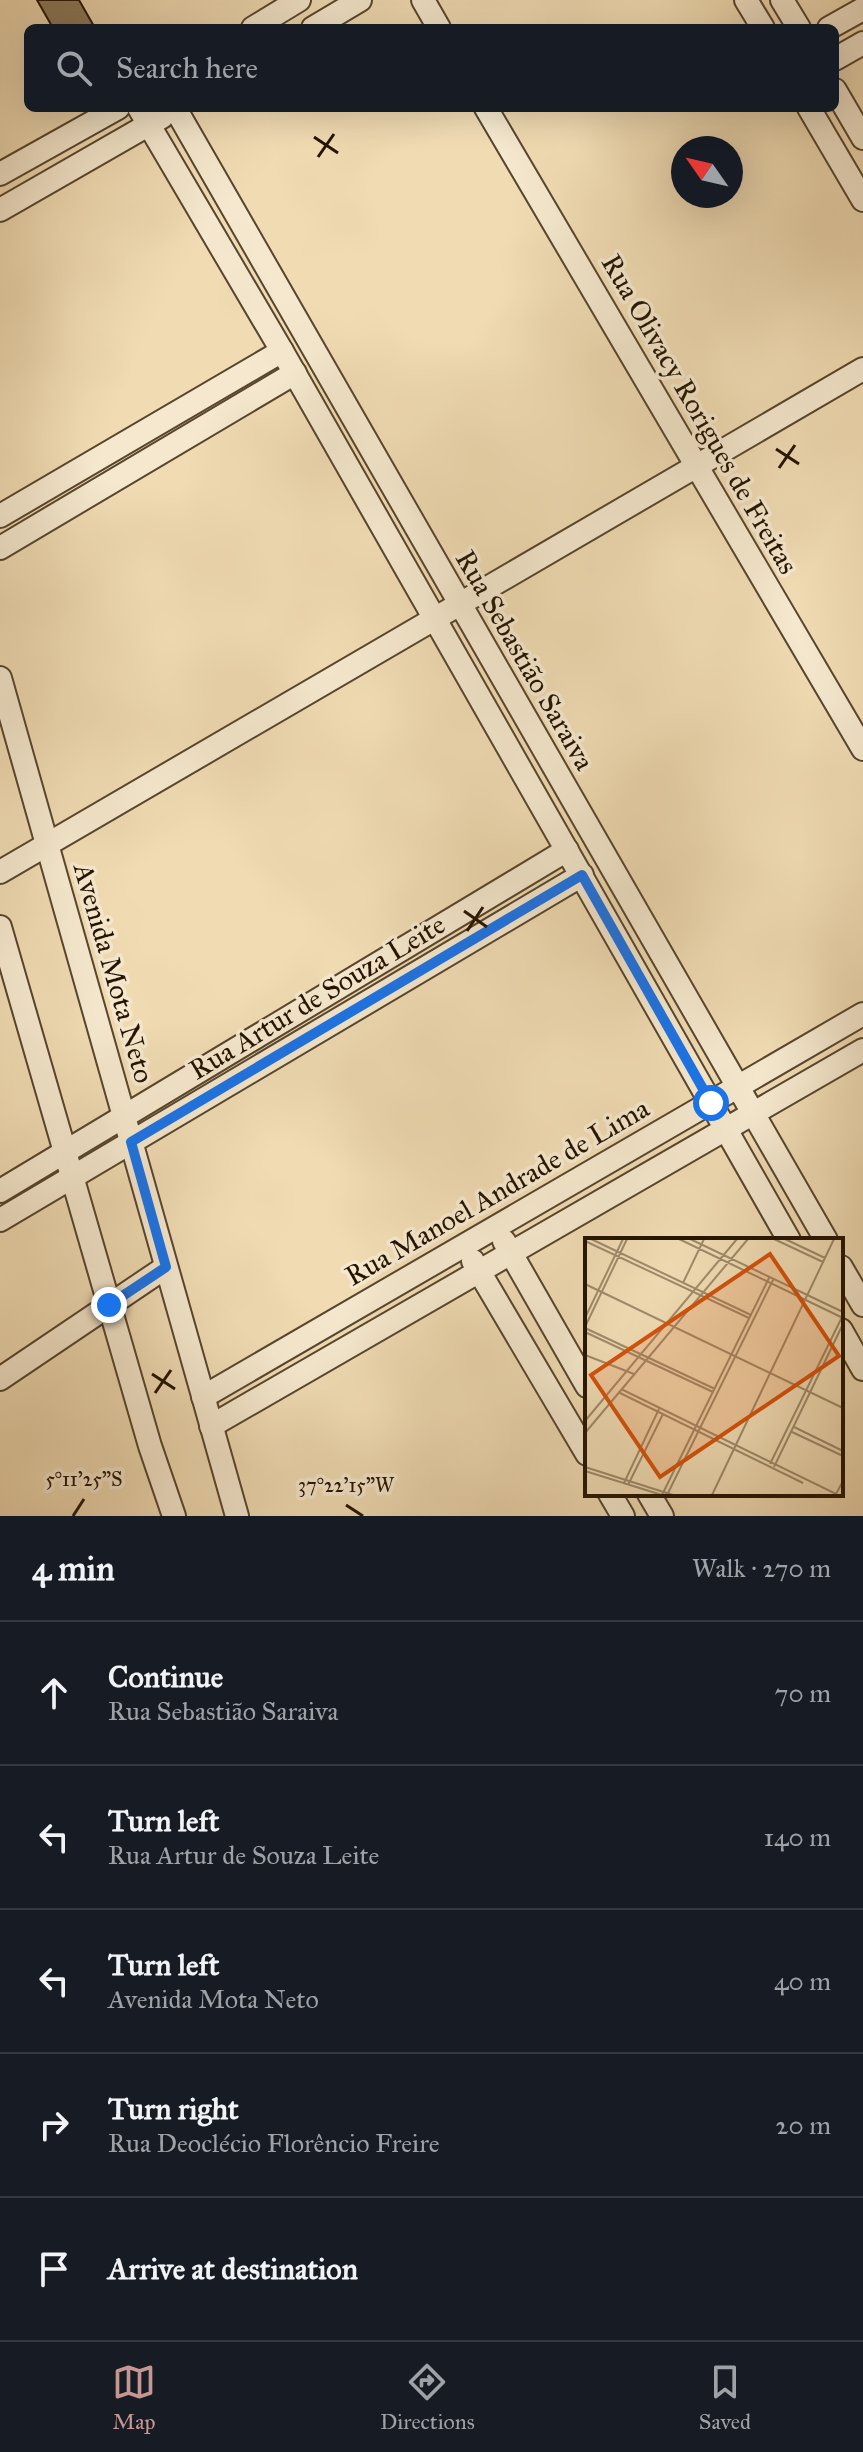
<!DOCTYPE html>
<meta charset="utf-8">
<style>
:root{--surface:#171b24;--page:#20242c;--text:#f1f3f6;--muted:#9ea1a6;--line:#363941;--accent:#c59692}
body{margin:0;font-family:"IM FELL Great Primer",serif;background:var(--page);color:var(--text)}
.compass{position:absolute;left:671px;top:136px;width:72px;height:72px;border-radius:50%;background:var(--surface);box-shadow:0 8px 32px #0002;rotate:304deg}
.stop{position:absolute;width:24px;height:24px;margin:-18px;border:6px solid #1a73e8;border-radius:50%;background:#fff}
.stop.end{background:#1a73e8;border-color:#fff;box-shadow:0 2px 8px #0008}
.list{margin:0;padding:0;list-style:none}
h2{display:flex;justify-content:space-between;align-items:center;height:104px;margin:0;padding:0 32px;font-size:34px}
h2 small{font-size:26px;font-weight:400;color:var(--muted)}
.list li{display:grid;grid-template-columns:52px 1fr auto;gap:24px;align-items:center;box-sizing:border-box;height:144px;padding:0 32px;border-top:2px solid var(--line)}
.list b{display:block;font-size:30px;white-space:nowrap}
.list p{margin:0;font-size:26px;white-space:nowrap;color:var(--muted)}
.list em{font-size:26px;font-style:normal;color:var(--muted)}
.icon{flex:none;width:44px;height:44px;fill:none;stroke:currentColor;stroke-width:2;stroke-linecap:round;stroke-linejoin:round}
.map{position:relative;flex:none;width:863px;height:1516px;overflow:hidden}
.search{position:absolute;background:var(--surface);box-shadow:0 8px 32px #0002;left:24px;right:24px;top:24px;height:88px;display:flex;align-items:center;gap:20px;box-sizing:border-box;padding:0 28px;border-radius:12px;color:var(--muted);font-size:30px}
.sheet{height:824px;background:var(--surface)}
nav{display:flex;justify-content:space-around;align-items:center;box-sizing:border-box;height:112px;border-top:2px solid var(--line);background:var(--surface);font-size:22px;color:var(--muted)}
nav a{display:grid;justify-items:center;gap:4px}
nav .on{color:var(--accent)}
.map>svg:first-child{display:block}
.building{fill:#8e7b5d;stroke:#241300;stroke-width:2}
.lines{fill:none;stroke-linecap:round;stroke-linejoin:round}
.minor-casing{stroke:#57452d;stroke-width:26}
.minor{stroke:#f5e8ce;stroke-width:22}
.route{stroke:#1a73e8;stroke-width:10}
.ticks{fill:none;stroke:#241300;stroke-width:3}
.labels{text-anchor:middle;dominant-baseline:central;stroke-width:7;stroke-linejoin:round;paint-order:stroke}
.street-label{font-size:28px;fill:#241300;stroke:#f5e8ce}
.inset-road{fill:none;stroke:#9e8b6b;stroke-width:2}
.view{fill:#d4520b;fill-opacity:0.15;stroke:#d4520b;stroke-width:4}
.inset-edge{fill:none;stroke:#241300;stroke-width:4}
.ticks-label{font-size:20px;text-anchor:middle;fill:#241300;stroke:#f5e8ce;stroke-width:7;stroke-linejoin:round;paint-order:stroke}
</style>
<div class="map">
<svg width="863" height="1516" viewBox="0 0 863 1516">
<rect width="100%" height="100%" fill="#f0dbb3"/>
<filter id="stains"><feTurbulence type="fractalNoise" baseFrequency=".0025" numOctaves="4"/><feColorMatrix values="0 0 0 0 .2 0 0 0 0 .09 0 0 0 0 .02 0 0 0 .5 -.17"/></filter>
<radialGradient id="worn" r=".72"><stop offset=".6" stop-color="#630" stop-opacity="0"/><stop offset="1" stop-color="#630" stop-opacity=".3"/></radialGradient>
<path class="building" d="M37 0H79L95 28H53Z"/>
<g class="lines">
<g class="minor-casing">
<g id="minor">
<path d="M423 0 439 28"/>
<path d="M746 0 763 28"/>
<path d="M782 0 799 28"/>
<path d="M253 28 299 0"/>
<path d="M313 28 360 0"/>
<path d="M829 28 863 9"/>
<path d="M835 59 863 43"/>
<path d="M835 90 863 138"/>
<path d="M139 108 282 351 789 1240"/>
<path d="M175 108 826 1240"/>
<path d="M486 108 863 749"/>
<path d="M809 108 863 200"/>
<path d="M0 174 118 108"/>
<path d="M0 210 162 117"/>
<path d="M0 516 282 351"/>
<path d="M0 548 295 373"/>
<path d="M0 678 237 1516"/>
<path d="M0 872 863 369"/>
<path d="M0 927 150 1446 174 1516"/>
<path d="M0 1191 567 850"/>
<path d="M0 1220 582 875"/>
<path d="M504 1241 587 1386"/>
<path d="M473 1261 587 1454"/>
<path d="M841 1267 863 1305"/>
<path d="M841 1330 863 1369"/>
<path d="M0 1379 166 1267"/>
<path d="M203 1397 863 1014"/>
<path d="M211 1426 863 1050"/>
<path d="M610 1494 623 1516"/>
<path d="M649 1494 662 1516"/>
</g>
</g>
<use href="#minor" class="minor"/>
</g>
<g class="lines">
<path class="route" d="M109 1305 166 1267 131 1142 582 875 711 1103"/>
</g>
<path class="ticks" d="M314 137 338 153M318 157 334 134M776 449 799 464M779 468 795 445M464 911 487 927M467 931 483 907M152 1374 175 1389M155 1393 171 1370M346 1505 363 1516M73 1516 84 1499"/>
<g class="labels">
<g class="street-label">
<text transform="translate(700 414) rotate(60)">Rua Olivacy Rorigues de Freitas</text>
<text transform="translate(525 660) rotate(60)">Rua Sebastião Saraiva</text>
<text transform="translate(114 973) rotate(74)">Avenida Mota Neto</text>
<text transform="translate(317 997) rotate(-31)">Rua Artur de Souza Leite</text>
<text transform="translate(497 1192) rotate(-30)">Rua Manoel Andrade de Lima</text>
</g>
</g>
<g transform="translate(585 1238)">
<rect width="258" height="258" fill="#f0dbb3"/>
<path class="inset-road" d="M6 1 166 77M94 1 258 80M105 1 258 74M189 1 238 24M200 1 240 20M0 3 164 80M98 45 119 1M0 46 258 170M0 80 38 1M0 89 42 1M0 90 130 151M0 94 128 154M0 117 49 136M36 151 251 256 258 243M33 154 218 245M0 183 152 1M209 189 258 213M207 194 258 218M0 195 163 1M185 226 258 77M0 229 88 257M189 229 258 86M0 233 77 257M39 245 74 171M43 247 78 176M77 257 184 40M82 257 188 42M127 257 249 1"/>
<path class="view" d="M185 16 254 118 75 239 6 137Z"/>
<rect width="258" height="258" class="inset-edge"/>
</g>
<g class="ticks-label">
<text x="84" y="1486">5°11'25"S</text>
<text x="346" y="1492">37°22'15"W</text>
</g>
<rect width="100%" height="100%" filter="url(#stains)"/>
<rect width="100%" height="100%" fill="url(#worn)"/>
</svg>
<svg class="compass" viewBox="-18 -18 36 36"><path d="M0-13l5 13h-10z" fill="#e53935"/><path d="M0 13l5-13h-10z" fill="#9ea1a6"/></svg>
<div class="stop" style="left:711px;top:1103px"></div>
<div class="stop end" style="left:109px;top:1305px"></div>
<div class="search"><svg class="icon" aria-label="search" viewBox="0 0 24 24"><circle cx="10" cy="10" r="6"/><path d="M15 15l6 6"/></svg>Search here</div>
</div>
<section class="sheet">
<h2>4 min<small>Walk · 270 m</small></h2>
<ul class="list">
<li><svg class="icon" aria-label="ahead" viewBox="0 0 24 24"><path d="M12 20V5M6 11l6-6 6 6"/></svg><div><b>Continue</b><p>Rua Sebastião Saraiva</p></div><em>70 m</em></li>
<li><svg class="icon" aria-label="left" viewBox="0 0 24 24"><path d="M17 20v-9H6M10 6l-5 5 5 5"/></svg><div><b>Turn left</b><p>Rua Artur de Souza Leite</p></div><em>140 m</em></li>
<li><svg class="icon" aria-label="left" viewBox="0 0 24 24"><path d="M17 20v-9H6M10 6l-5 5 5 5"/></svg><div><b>Turn left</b><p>Avenida Mota Neto</p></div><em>40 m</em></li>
<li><svg class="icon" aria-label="right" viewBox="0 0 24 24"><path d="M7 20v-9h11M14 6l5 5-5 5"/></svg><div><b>Turn right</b><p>Rua Deoclécio Florêncio Freire</p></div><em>20 m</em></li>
<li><svg class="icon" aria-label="arrive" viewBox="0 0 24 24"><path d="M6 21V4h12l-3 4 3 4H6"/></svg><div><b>Arrive at destination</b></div></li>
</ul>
</section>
<nav>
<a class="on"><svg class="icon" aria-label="map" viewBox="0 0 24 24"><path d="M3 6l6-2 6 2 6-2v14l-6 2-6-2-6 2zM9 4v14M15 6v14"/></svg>Map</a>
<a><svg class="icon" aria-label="directions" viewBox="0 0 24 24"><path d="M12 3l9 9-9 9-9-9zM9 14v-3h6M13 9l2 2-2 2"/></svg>Directions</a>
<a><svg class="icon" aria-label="saved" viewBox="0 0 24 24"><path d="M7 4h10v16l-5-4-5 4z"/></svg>Saved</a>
</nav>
